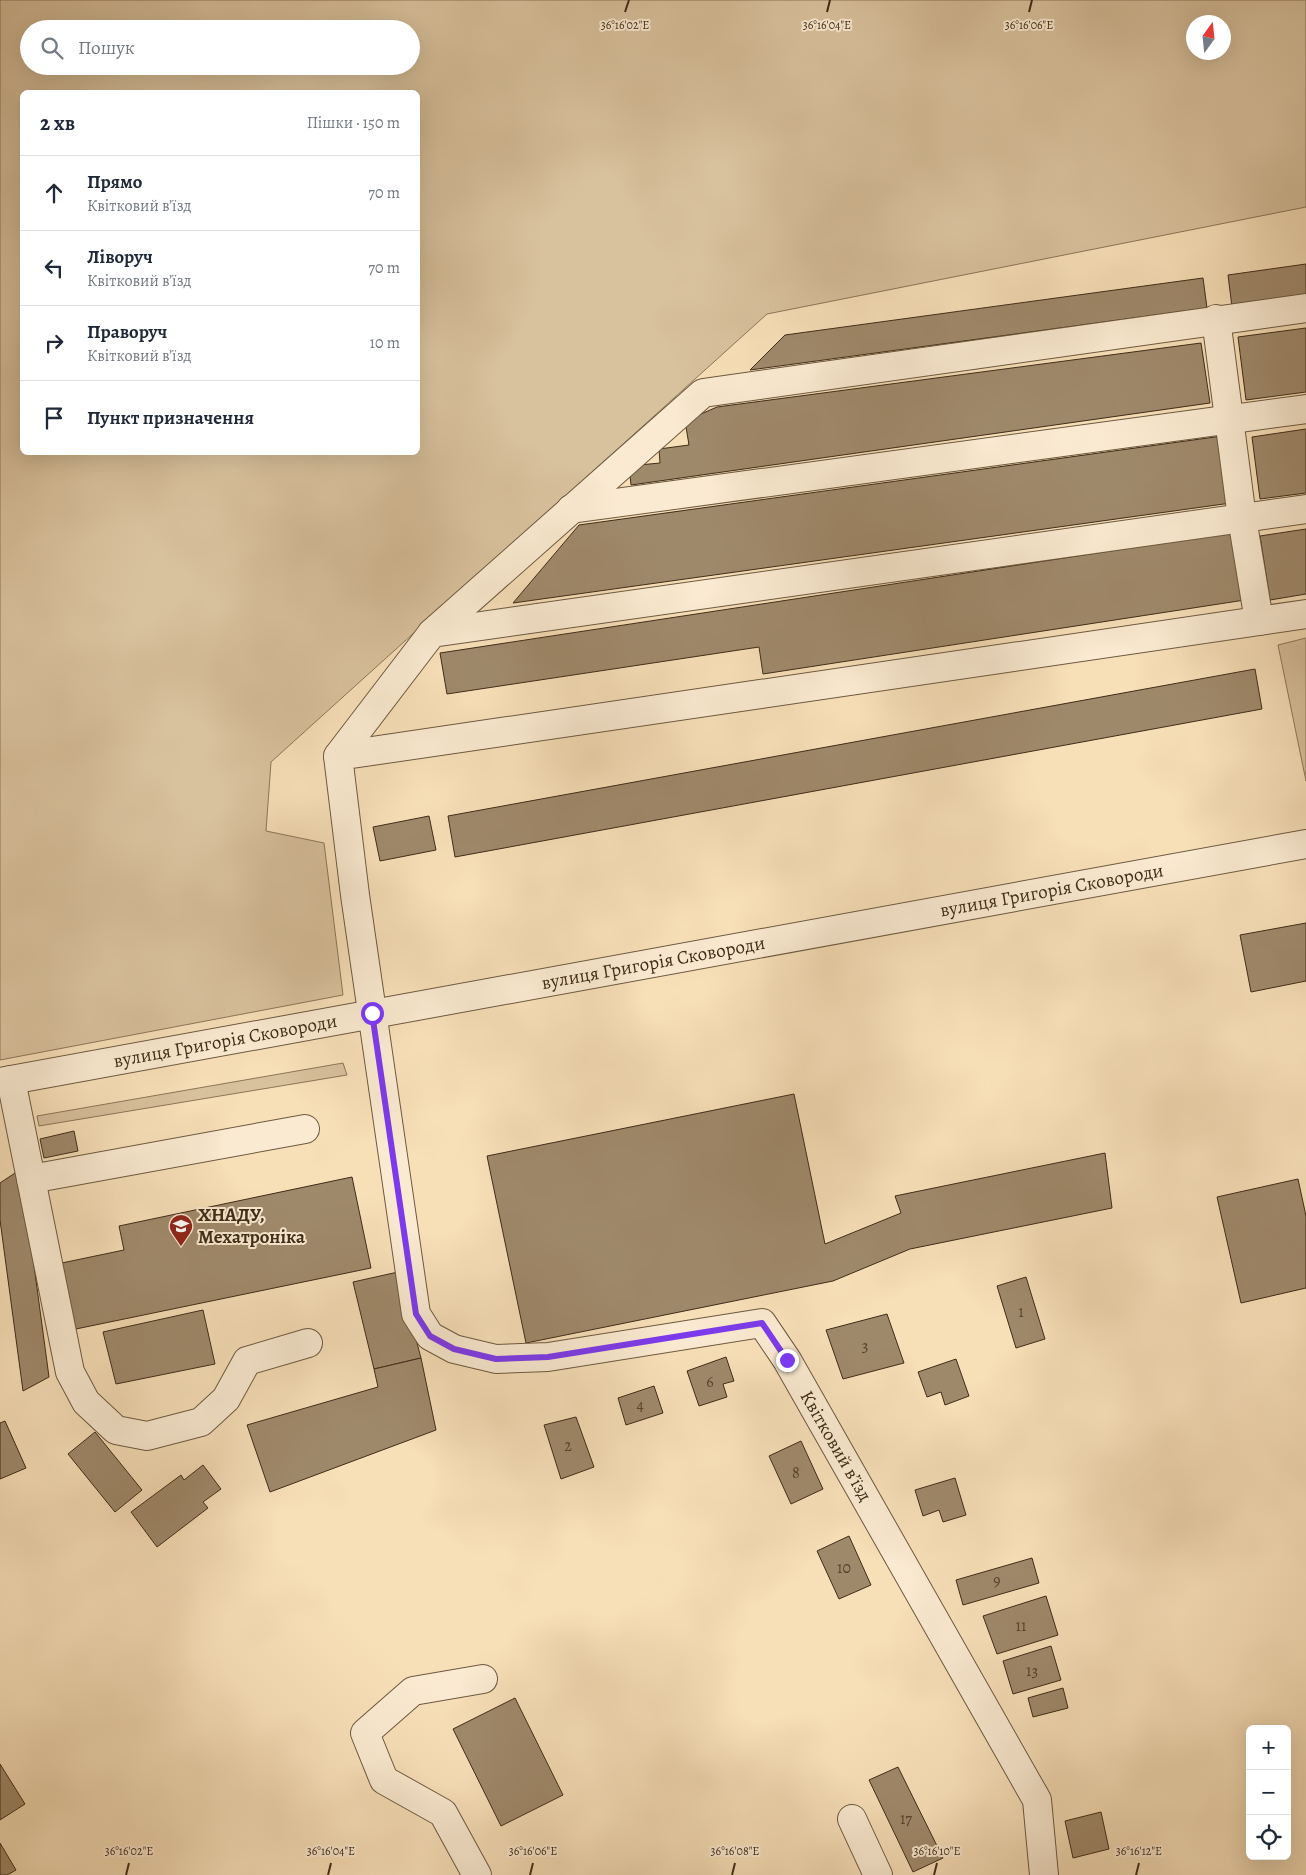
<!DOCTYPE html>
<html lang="uk">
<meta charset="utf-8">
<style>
:root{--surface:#fff;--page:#f2f2f3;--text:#1f2937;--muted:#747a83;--line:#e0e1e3}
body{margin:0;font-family:Alegreya,serif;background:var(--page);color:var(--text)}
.controls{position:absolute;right:15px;bottom:15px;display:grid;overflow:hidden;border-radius:8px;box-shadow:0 5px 20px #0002}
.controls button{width:45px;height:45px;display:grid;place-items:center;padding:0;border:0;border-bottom:1px solid var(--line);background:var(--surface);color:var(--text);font:25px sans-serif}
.compass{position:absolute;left:1186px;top:15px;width:45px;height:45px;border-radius:50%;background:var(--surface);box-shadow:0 5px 20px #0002;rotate:15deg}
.stop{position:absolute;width:15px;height:15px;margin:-11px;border:4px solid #7c3aed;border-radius:50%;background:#fff}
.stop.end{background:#7c3aed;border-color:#fff;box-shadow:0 1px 5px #0008}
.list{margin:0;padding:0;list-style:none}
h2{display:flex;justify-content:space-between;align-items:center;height:65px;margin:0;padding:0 20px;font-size:21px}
h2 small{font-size:16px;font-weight:400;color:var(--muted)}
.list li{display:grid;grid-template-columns:32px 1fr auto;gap:15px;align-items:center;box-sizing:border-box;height:75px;padding:0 20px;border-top:1px solid var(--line)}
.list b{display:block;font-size:19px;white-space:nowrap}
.list p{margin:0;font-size:16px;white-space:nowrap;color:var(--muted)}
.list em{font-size:16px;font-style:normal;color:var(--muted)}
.icon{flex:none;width:28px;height:28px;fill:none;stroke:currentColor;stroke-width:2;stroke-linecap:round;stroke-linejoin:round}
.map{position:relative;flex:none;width:1306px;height:1875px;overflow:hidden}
.search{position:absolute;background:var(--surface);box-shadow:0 5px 20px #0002;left:20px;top:20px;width:400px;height:55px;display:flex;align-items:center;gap:12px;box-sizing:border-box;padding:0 18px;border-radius:28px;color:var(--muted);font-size:19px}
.panel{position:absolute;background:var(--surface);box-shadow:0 5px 20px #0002;left:20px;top:90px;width:400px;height:365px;border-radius:8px}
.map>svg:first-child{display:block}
.green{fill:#d8c19d;stroke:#8c765a;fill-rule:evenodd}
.building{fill:#9f896b;stroke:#3f2c18}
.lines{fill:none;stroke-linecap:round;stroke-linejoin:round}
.minor-casing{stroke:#6d5940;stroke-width:30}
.minor{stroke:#faead1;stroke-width:28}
.route{stroke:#7c3aed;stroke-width:6}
.ticks{fill:none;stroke:#3f2c18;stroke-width:2}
.labels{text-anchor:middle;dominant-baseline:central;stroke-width:4;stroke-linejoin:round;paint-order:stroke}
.number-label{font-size:16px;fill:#57432d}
.street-label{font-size:19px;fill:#3f2c18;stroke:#faead1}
.poi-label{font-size:19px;font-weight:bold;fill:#3f2c18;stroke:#faead1;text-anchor:start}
.ticks-label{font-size:12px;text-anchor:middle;fill:#3f2c18;stroke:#faead1;stroke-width:4;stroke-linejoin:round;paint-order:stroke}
</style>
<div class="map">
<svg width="1306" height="1875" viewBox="0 0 1306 1875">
<rect width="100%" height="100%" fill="#f7dfb8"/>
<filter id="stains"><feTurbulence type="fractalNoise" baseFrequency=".004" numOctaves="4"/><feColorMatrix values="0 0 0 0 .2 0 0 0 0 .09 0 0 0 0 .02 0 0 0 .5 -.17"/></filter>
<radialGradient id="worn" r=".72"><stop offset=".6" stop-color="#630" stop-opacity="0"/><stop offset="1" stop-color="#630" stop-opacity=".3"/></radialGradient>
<g class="green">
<path d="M0 0H1306V207L767 314 271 762 266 831 324 843 343 995 0 1060ZM1194 22H1224V52H1194ZM29 29H411V66H29ZM22 92H418V452H22Z"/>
<path d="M1306 638V781L1278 645Z"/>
<path d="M343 1063 347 1075 39 1126 37 1116Z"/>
</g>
<g class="building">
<path d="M1306 264V297L1232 307 1228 275Z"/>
<path d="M1203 278 1207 308 750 370 785 335Z"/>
<path d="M1306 328V392L1246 400 1238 337Z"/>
<path d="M1201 343 1210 403 631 485 629 466 660 463 659 449 689 445 685 421 717 407Z"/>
<path d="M1306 429V493L1260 499 1252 437Z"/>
<path d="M1222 436 1231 503 513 603 579 525Z"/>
<path d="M1306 529V594L1270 600 1260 536Z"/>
<path d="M1235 532 1245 600 763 674 759 647 447 694 440 653Z"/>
<path d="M1255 669 1262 709 455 857 448 816Z"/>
<path d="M429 816 436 850 380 861 373 827Z"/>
<path d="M1306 923V981L1251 992 1240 935Z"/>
<path d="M794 1094 825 1244 901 1213 895 1196 1105 1153 1112 1208 910 1249 833 1281 526 1343 487 1156Z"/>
<path d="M74 1131 78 1151 44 1158 40 1139Z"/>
<path d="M21 1169 49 1377 23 1391 0 1220V1183Z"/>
<path d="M352 1177 371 1268 71 1330 57 1264 124 1250 119 1226Z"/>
<path d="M1298 1179 1306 1216V1288L1241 1303 1217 1197Z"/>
<path d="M398 1272 421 1358 374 1369 353 1282Z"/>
<path d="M1026 1277 1045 1339 1016 1348 997 1286Z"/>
<path d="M203 1310 215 1364 116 1384 103 1332Z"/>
<path d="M887 1314 904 1363 843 1379 826 1330Z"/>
<path d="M726 1357 734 1381 723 1384 727 1397 699 1406 687 1371Z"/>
<path d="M421 1358 436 1430 270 1492 247 1425 378 1387 374 1369Z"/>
<path d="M956 1359 969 1396 945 1405 941 1392 927 1397 918 1372Z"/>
<path d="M654 1386 663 1413 626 1425 618 1398Z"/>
<path d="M576 1417 594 1467 561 1479 544 1425Z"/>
<path d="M5 1421 26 1468 0 1479V1423Z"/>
<path d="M95 1432 142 1490 115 1512 68 1454Z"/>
<path d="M801 1441 823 1489 791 1504 769 1456Z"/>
<path d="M203 1465 221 1489 203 1502 208 1508 157 1547 131 1512 181 1475 184 1480Z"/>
<path d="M955 1478 966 1515 943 1522 939 1510 923 1516 915 1490Z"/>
<path d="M849 1536 871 1585 839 1599 817 1551Z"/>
<path d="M1032 1558 1039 1583 963 1605 956 1580Z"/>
<path d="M1046 1596 1058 1635 997 1654 983 1616Z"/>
<path d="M1051 1646 1061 1680 1013 1694 1003 1661Z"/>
<path d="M1063 1688 1068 1708 1033 1717 1028 1698Z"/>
<path d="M515 1698 563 1795 501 1826 453 1729Z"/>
<path d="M0 1764 25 1804 0 1820Z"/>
<path d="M898 1767 943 1858 913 1872 869 1780Z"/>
<path d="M1101 1812 1109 1849 1073 1858 1065 1821Z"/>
<path d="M0 1843 16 1870 7 1875H0Z"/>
</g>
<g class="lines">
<g class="minor-casing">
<g id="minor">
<path d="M1216 319 1242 518 1259 621"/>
<path d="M571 509 1306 409"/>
<path d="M432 633 703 393 1306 308"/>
<path d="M338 756 432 633 1306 509"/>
<path d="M11 1080 70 1372 86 1402 116 1430 147 1436 201 1422 226 1399 247 1361 308 1343"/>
<path id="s1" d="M0 1082 1306 844"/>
<path d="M31 1179 305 1129"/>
<path d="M852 1819 878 1875"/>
<path d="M477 1875 443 1813 384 1780 365 1733 413 1691 483 1679"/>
<path d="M1044 1875 1037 1800 787 1360 762 1323 548 1357 496 1359 454 1349 430 1336 416 1314 355 895 338 756 1306 614"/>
</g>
</g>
<use href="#minor" class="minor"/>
</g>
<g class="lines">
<path class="route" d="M372 1013 416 1314 430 1336 454 1349 496 1359 548 1357 762 1323 787 1360"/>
</g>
<path class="ticks" d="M625 12 629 0M827 12 830 0M1029 12 1032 0M126 1875 129 1863M328 1875 331 1863M530 1875 533 1863M732 1875 735 1863M934 1875 937 1863M1136 1875 1139 1863"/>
<defs>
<g id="university-pin" transform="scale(1.25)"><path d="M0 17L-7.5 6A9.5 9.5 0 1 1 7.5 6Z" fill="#8f2418" stroke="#faead1"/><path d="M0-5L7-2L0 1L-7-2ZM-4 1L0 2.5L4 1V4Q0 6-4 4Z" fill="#fff"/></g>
</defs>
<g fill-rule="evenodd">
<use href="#university-pin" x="181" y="1226"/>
</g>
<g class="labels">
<g class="number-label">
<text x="1021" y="1312">1</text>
<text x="865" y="1346">3</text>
<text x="710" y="1382">6</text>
<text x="640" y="1405">4</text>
<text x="568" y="1446">2</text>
<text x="796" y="1473">8</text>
<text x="844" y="1568">10</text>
<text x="997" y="1581">9</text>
<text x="1021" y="1626">11</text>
<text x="1032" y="1671">13</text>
<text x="906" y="1819">17</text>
</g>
<g class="street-label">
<text stroke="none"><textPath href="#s1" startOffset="1069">вулиця Григорія Сковороди</textPath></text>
<text stroke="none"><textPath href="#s1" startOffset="664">вулиця Григорія Сковороди</textPath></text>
<text stroke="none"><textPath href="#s1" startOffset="229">вулиця Григорія Сковороди</textPath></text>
<text transform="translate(836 1446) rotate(60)">Квітковий в’їзд</text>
</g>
<g class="poi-label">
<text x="198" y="1215">ХНАДУ,<tspan x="198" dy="22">Мехатроніка</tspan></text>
</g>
</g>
<g class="ticks-label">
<text x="625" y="29">36°16'02"E</text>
<text x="827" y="29">36°16'04"E</text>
<text x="1029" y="29">36°16'06"E</text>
<text x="129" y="1855">36°16'02"E</text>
<text x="331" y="1855">36°16'04"E</text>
<text x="533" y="1855">36°16'06"E</text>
<text x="735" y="1855">36°16'08"E</text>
<text x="937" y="1855">36°16'10"E</text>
<text x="1139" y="1855">36°16'12"E</text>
</g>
<rect width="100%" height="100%" filter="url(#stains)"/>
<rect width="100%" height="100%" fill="url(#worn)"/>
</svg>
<div class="controls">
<button>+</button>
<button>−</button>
<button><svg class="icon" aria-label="locate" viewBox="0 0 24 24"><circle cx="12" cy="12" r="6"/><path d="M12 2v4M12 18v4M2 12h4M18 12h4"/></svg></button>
</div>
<svg class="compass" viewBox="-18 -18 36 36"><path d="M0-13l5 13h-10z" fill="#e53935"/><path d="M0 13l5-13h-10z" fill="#747a83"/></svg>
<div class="stop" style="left:372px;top:1013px"></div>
<div class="stop end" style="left:787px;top:1360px"></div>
<div class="search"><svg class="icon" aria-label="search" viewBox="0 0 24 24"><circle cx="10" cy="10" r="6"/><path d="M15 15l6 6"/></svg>Пошук</div>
<section class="panel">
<h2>2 хв<small>Пішки · 150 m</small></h2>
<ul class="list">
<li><svg class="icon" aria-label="ahead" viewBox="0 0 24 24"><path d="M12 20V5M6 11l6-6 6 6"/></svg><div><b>Прямо</b><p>Квітковий в’їзд</p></div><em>70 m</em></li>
<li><svg class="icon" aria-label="left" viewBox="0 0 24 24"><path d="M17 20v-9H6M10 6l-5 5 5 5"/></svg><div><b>Ліворуч</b><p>Квітковий в’їзд</p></div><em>70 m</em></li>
<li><svg class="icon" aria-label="right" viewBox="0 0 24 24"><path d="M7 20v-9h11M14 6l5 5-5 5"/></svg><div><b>Праворуч</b><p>Квітковий в’їзд</p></div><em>10 m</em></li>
<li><svg class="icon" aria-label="arrive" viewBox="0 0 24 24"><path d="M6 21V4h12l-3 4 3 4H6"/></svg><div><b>Пункт призначення</b></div></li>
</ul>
</section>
</div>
